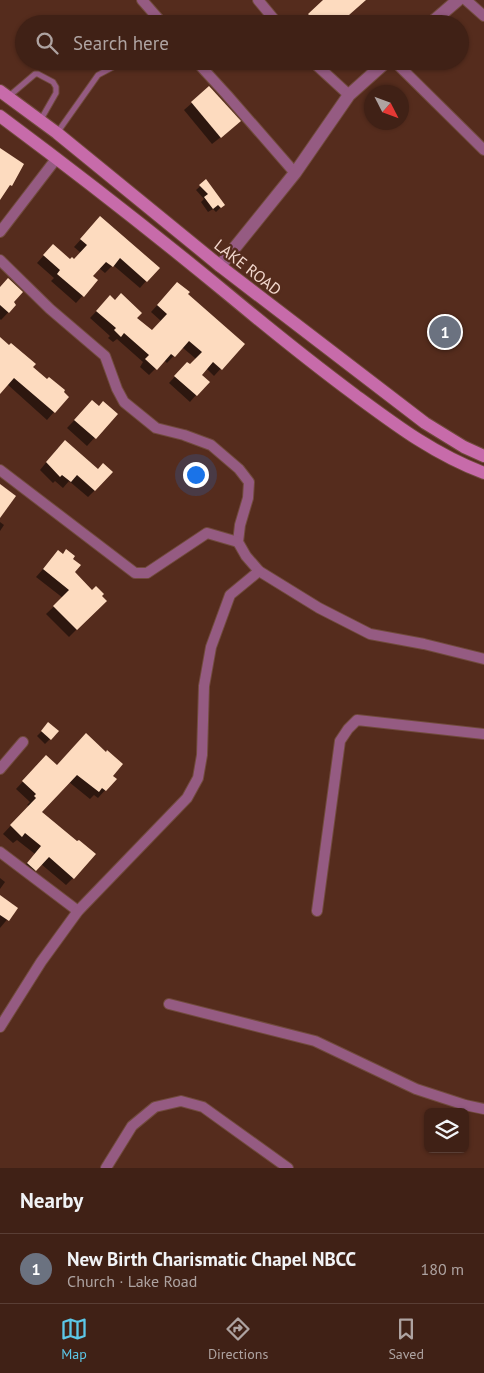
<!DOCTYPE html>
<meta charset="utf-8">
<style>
:root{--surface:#402116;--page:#47291f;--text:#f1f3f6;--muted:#aea3a1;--line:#593e35;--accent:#5cc7e7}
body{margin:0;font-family:"PT Sans",sans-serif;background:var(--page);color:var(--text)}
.controls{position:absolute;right:15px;bottom:15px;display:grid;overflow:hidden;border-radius:8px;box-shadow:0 1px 4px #0004}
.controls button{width:45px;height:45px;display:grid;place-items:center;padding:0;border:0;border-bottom:1px solid var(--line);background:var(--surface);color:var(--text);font:25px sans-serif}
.compass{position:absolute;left:364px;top:85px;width:45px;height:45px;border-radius:50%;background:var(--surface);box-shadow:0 1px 4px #0004;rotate:132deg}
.you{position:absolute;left:195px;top:474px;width:18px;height:18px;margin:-12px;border:4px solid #fff;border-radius:50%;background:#1a73e8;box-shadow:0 0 0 8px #1a73e833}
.badge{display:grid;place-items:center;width:32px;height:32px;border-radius:50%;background:var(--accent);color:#fff;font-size:16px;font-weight:700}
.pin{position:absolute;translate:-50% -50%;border:2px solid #fff;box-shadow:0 1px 5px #0006}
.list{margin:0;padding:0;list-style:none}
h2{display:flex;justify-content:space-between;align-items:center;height:65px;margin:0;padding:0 20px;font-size:21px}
h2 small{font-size:16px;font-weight:400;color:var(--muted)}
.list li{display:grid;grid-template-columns:32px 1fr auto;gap:15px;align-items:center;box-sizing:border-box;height:70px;padding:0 20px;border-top:1px solid var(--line)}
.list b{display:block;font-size:19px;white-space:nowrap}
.list p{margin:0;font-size:16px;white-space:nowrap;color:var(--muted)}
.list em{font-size:16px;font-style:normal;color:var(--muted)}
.icon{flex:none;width:28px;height:28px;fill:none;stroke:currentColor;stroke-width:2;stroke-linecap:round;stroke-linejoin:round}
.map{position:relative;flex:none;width:484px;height:1168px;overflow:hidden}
.search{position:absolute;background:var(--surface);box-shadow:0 1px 4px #0004;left:15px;right:15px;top:15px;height:55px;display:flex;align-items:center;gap:12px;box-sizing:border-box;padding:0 18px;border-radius:28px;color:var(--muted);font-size:19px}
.sheet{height:135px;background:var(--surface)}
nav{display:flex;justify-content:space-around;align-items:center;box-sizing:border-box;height:70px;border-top:1px solid var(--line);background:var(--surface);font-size:14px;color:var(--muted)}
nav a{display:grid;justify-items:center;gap:2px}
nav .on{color:var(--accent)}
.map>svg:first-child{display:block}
.shadow{fill:#0007}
.building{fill:#fddbbf}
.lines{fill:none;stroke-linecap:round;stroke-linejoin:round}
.service-casing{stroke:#714b3d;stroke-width:7}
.minor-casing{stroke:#714b3d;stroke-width:12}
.tertiary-casing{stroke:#714b3d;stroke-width:14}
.secondary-casing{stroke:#714b3d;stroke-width:14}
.service{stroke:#955b82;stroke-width:5}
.minor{stroke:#955b82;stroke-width:10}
.tertiary{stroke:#955b82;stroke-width:12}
.secondary{stroke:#c76baa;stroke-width:12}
.labels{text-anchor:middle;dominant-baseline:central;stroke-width:5;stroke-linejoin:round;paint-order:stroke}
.street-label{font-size:16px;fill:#f2d7cd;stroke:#552c1d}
</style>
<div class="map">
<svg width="484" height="1168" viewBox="0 0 484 1168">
<rect width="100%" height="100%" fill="#552c1d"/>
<g class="shadow">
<path d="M325 0H365L348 15 345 24H303L302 23Z"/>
<path d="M209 88 231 129 212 144 184 110Z"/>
<path d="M206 181 223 205 216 212 213 209 208 212 201 202 204 199 196 190Z"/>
<path d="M94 225 146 281 140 288 113 265 105 273 99 268 91 276 97 280 76 303 51 281 54 278 37 263 46 253 70 261 74 260 81 253 74 247Z"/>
<path d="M0 288 15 305 1 320 0 319Z"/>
<path d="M171 290 187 294 243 344 214 376 206 368 200 375 196 395 190 402 169 383 181 370 190 366 196 359 182 347 167 363 164 360 149 375 140 367 143 362 117 339 113 342 108 338 110 336 90 318 104 303 136 318 152 332 161 321 151 312Z"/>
<path d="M0 341 67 397 47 420 7 384 0 392Z"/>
<path d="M99 407 116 414 87 446 67 428 85 409Z"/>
<path d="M58 448 95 490 88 497 69 481 63 488 55 481 53 483 40 470Z"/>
<path d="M0 522 4 525 0 531Z"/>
<path d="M58 552 71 559 73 572 92 591 105 601 69 637 46 614 63 598 36 577Z"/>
<path d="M44 729 57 732 45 744 37 736Z"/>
<path d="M39 764 111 776 115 779 98 798 94 795 90 799 69 782 41 813 73 878 66 885 41 864 28 877 20 871 35 854 17 840 13 843 3 834 29 806 27 805 30 802 16 789Z"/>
<path d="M0 878 5 882 0 889Z"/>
<path d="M0 897 16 909 0 928Z"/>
</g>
<g class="building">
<path d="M323 0H366L349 15 353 18 347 24H317L308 14Z"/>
<path d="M209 86 241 121 221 138 191 102Z"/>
<path d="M0 148 24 164 12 186 10 185 0 200Z"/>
<path d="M206 179 225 205 221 208 218 205 213 209 204 197 208 194 199 185Z"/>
<path d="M100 216 160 268 147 282 120 258 113 267 106 262 93 276 98 280 84 297 57 274 60 270 43 255 53 244 70 259 72 257 74 259 87 245 80 239Z"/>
<path d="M8 278 23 292 14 302 16 305 9 313 0 305V287Z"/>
<path d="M177 282 190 292 188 294 245 344 222 370 213 362 202 375 210 382 197 396 174 376 187 362 190 364 202 352 189 341 175 357 171 354 157 370 145 359 149 355 124 333 121 337 114 330 116 328 96 311 110 295 115 300 121 293 142 313 137 318 152 330 167 314 157 305Z"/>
<path d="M0 337 9 345 11 343 36 364 33 367 47 379 49 377 65 390 64 392 69 397 55 413 14 378 0 394Z"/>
<path d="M92 400 99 406 103 401 118 414 96 439 74 420Z"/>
<path d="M65 440 98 469 103 463 113 472 95 491 77 475 71 482 62 475 60 477 46 462Z"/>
<path d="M0 484 16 496 0 518Z"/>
<path d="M66 549 75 556 73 559 81 565 75 572 92 590 96 586 104 594 102 596 107 601 77 630 53 606 69 590 43 569 58 550 63 554Z"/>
<path d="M48 722 59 731 51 740 41 731Z"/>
<path d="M86 733 106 752 107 750 123 764 113 776 117 779 106 791 102 788 99 792 77 775 42 812 77 841 79 840 96 854 74 879 49 857 36 871 27 863 41 846 25 833 22 837 10 825 36 798 34 796 36 794 22 781 46 755 57 765Z"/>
<path d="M0 895 18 908 9 921 0 915Z"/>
</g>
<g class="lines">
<g class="service-casing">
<g id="service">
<path d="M8 97 35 74H38L53 82 56 87V93L40 121"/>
<path d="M57 133 98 75 115 66 141 61"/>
</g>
</g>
<g class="minor-casing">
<g id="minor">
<path d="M142 0 163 24"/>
<path d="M258 0 278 24"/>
<path d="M466 0 484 16"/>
<path d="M196 61 227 95 295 173"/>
<path d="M312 61 349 95"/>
<path d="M394 61 484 150"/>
<path d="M0 232 56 159"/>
<path d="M0 260 50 309 105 356 117 389 124 402 156 428 184 435 211 445 239 469 249 482 248 498 240 525 238 542 246 556 259 571 319 608 370 634 424 644 484 659"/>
<path d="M0 470 135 573H147L207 533 238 542"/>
<path d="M0 769 23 742"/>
<path d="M0 852 78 911"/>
<path d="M317 911 340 741 348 729 357 720 484 734"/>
<path d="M169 1004 315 1041 416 1089 465 1105 484 1109"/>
<path d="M0 1027 41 962 78 911 187 798 198 778 202 755 204 686 211 647 230 595 259 571"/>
<path d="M106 1168 132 1126 155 1107 181 1101 203 1107 288 1168"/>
</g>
</g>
<g class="tertiary-casing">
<g id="tertiary">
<path d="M430 24 458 0"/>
<path d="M220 266 295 173 349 95 387 61"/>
</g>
</g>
<g class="secondary-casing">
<g id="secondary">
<path d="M0 91 57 133 220 266 425 423 464 447 484 456"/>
<path d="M0 116C78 174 155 234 230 296 271 330 312 363 355 395 397 426 434 454 484 473"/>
</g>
</g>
<use href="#service" class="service"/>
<use href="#minor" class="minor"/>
<use href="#tertiary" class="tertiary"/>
<use href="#secondary" class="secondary"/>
</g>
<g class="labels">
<g class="street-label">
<text transform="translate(248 267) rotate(38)">LAKE ROAD</text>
</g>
</g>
</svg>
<div class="controls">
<button><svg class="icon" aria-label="layers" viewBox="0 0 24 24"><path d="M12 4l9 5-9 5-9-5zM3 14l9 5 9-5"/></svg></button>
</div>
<svg class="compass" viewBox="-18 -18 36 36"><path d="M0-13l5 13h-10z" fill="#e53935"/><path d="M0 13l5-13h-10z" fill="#aea3a1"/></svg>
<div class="you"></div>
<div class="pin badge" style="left:445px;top:332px;background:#6b7280">1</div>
<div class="search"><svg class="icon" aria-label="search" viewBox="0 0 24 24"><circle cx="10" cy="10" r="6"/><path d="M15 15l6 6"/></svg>Search here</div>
</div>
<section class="sheet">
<h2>Nearby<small></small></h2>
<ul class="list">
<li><span class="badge" style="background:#6b7280">1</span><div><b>New Birth Charismatic Chapel NBCC</b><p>Church · Lake Road</p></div><em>180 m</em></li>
</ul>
</section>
<nav>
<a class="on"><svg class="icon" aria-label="map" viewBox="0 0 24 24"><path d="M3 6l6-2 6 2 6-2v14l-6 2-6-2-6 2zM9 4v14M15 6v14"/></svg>Map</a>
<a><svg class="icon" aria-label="directions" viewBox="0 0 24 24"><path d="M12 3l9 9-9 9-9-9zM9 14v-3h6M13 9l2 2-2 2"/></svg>Directions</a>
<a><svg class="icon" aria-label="saved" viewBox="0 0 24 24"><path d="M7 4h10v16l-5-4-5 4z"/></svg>Saved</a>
</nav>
